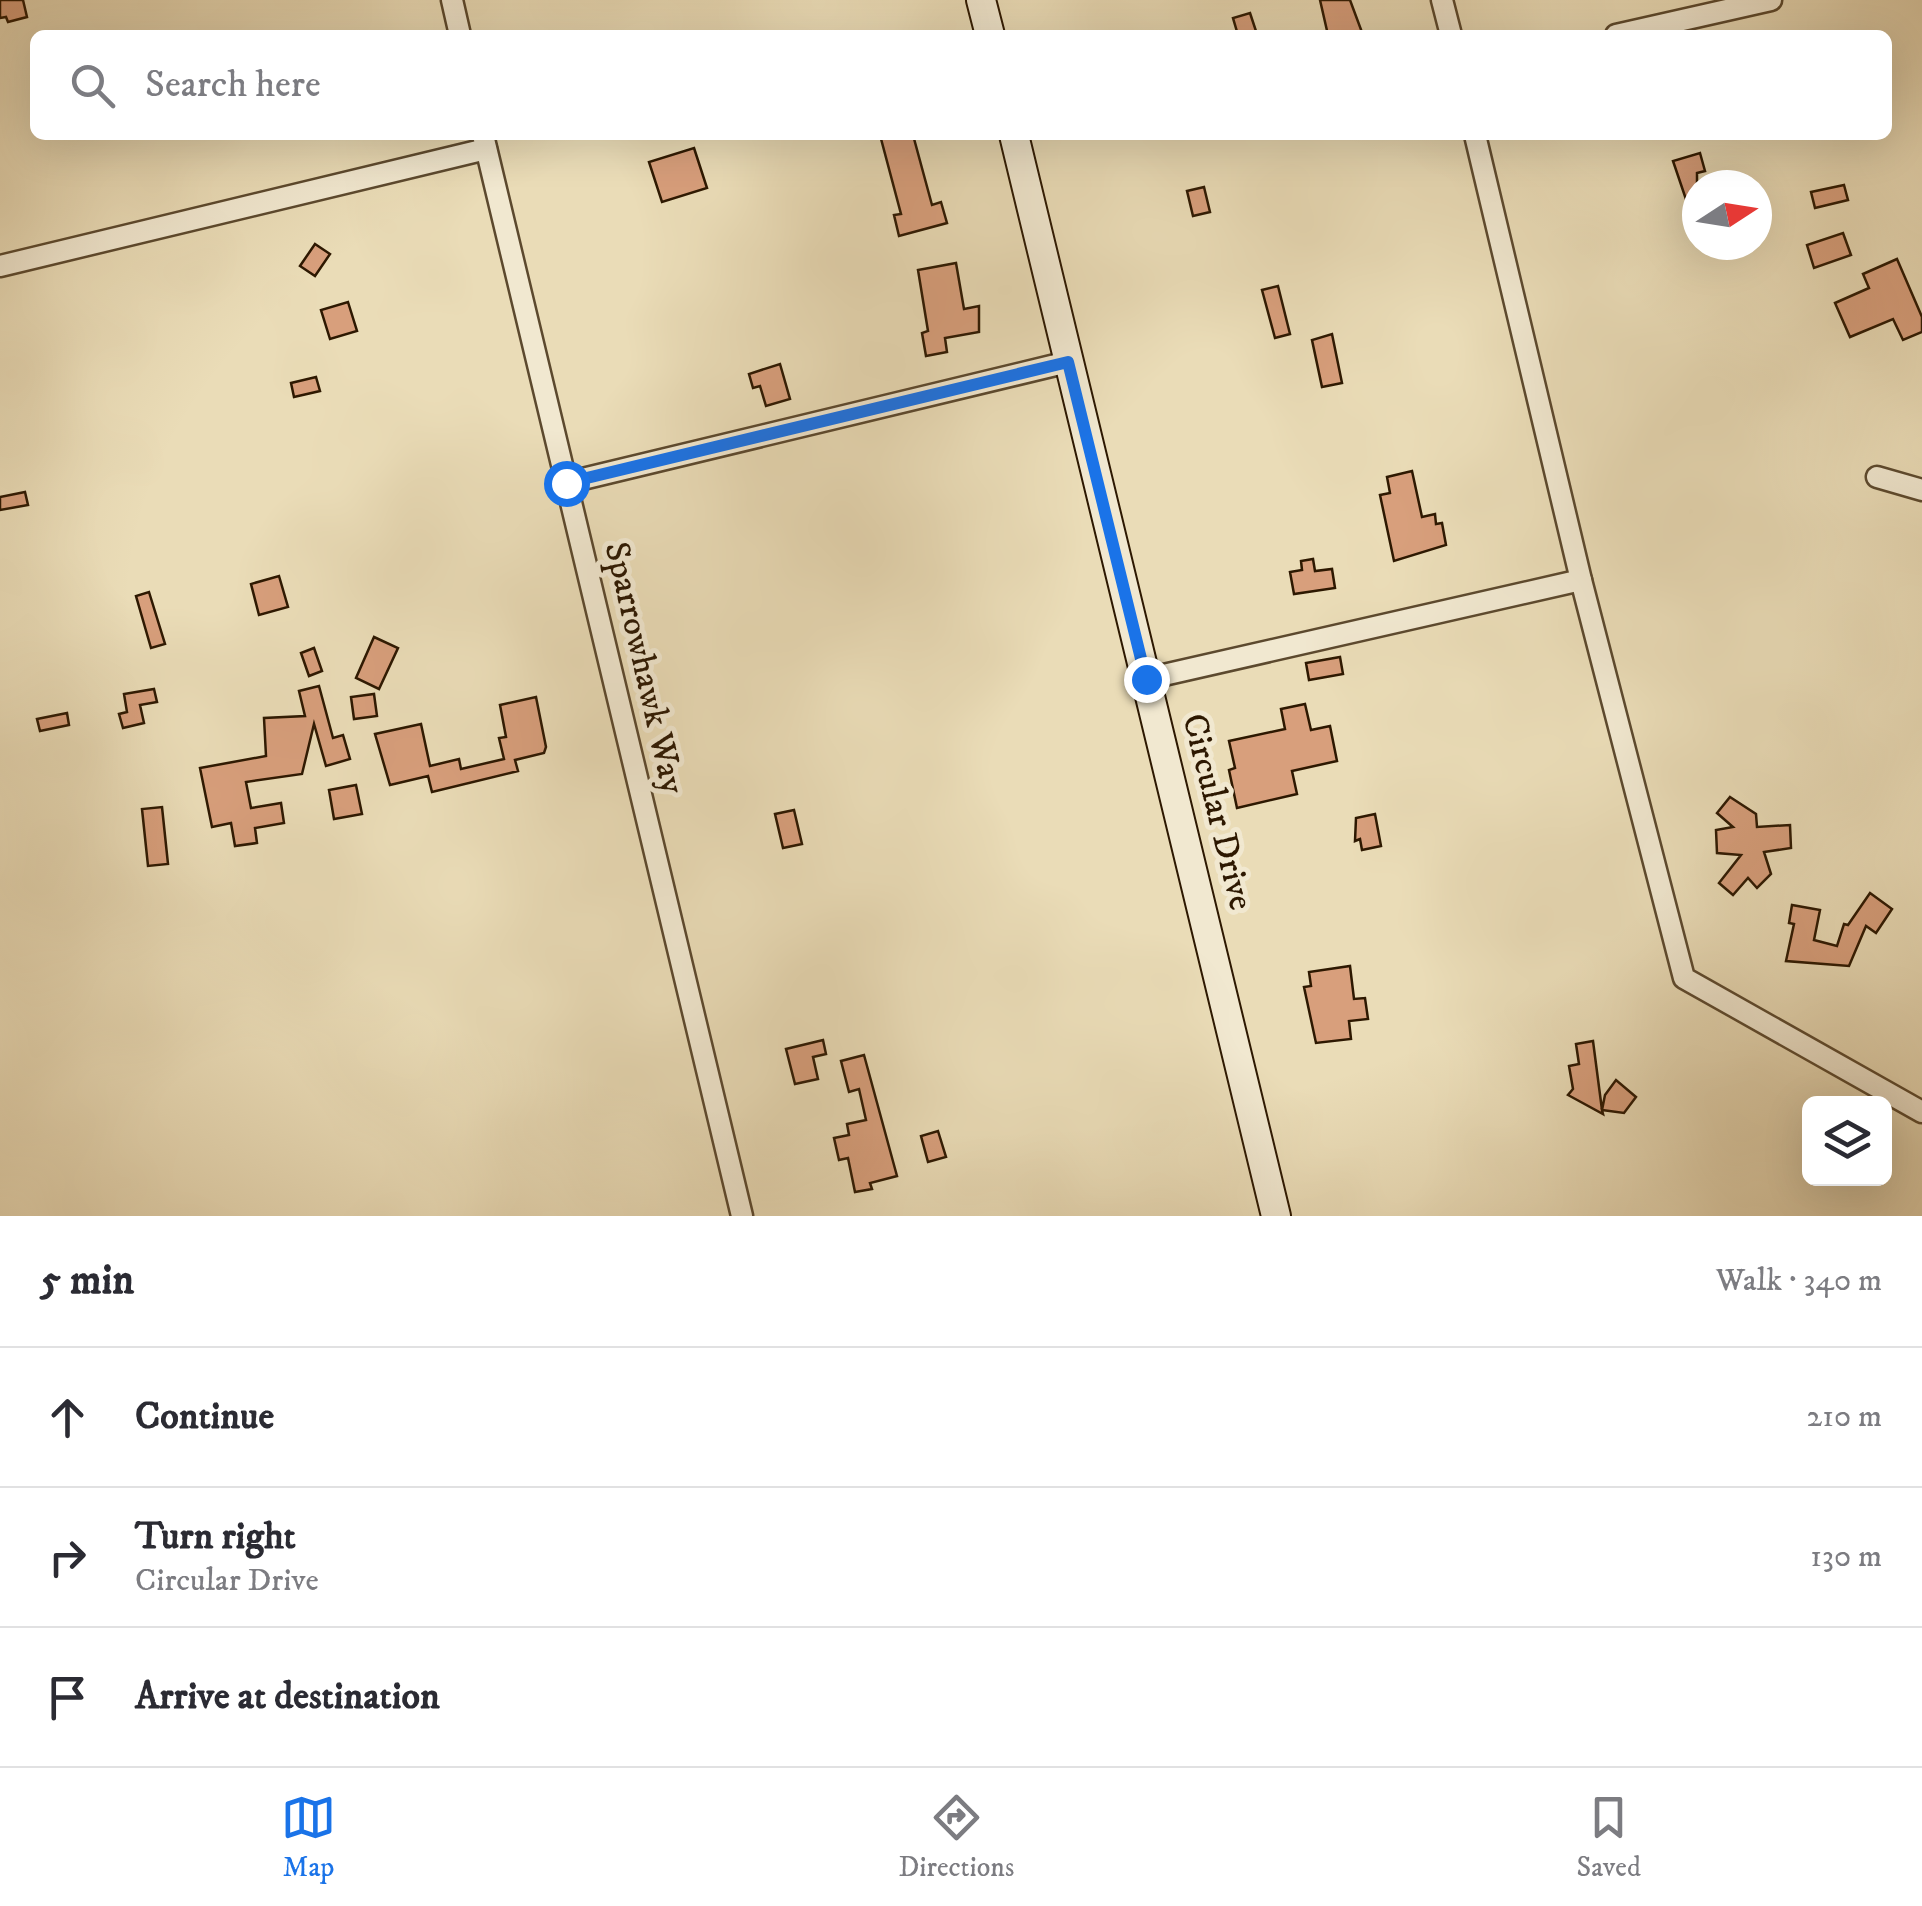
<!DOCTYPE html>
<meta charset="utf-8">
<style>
:root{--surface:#fff;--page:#f7f7f7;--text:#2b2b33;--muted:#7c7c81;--line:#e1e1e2;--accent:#1a73e8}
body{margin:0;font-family:"IM FELL DW Pica",serif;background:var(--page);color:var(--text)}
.controls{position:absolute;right:30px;bottom:30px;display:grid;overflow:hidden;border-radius:15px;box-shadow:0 10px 40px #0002}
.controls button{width:90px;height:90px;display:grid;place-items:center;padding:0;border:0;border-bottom:2px solid var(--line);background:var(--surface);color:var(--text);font:50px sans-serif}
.compass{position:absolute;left:1682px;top:170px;width:90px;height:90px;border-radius:50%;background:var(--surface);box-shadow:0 10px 40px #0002;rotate:78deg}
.stop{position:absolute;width:30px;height:30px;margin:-22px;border:8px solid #1a73e8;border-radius:50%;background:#fff}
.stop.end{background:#1a73e8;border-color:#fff;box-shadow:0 2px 10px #0008}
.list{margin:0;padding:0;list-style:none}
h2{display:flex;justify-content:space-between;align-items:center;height:130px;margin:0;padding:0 40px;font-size:42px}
h2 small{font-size:32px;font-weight:400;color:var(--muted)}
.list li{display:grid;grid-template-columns:65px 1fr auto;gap:30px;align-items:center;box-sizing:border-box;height:140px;padding:0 40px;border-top:2px solid var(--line)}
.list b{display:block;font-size:38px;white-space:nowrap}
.list p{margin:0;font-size:32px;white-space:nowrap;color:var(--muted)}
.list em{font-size:32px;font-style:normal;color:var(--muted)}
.icon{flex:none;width:55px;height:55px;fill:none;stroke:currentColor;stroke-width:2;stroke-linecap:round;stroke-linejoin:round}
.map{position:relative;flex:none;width:1922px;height:1216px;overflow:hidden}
.search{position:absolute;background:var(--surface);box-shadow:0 10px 40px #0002;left:30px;right:30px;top:30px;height:110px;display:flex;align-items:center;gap:25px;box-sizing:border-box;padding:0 35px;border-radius:15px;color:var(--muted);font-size:38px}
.sheet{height:550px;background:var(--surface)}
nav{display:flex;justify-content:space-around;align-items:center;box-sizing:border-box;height:140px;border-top:2px solid var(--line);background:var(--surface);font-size:28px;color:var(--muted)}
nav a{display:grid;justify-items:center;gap:5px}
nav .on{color:var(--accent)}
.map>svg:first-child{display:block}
.building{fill:#d89f7c;stroke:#2d1801;stroke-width:2.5}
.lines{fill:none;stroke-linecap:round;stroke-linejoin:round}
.street-casing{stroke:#5c492e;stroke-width:25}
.secondary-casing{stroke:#2d1801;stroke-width:32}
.street{stroke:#f1e8d0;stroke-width:20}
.secondary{stroke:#f1e8d0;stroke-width:28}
.route{stroke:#1a73e8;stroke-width:12}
.labels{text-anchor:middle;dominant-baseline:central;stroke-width:10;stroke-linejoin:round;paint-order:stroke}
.street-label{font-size:35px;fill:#2d1801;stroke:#f1e8d0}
</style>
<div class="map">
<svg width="1922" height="1216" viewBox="0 0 1922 1216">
<rect width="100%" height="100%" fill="#eadcb7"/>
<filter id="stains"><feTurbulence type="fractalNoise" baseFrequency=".002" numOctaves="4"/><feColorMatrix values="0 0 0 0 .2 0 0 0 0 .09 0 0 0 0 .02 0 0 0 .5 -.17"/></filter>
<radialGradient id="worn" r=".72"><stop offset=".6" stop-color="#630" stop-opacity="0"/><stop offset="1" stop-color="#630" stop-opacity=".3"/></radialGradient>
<g class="building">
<path d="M0 0H23L27 17 8 22 6 17 0 18Z"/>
<path d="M1320 0H1350L1363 35H1328Z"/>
<path d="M1250 13 1256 31 1238 35 1233 18Z"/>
<path d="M880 135H913L932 205 941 202 947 223 899 236 894 215 901 214Z"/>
<path d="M694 148 707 188 662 202 649 162Z"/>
<path d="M1700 153 1705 171 1697 173V219L1693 220 1673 161Z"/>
<path d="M1844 185 1848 200 1815 208 1811 192Z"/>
<path d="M1204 187 1210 212 1193 216 1187 191Z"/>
<path d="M1843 233 1851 255 1814 268 1807 245Z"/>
<path d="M315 244 330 254 315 276 300 266Z"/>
<path d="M1897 259 1922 317V332L1903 340 1893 319 1850 337 1835 303 1869 288 1863 274Z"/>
<path d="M956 263 964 309 979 306V332L945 338 947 352 926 356 922 333 928 331 918 270Z"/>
<path d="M1278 286 1290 334 1275 338 1262 290Z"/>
<path d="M348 302 357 331 330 339 321 310Z"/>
<path d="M1332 334 1342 383 1322 387 1312 340Z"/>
<path d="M780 364 790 399 766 406 760 386 753 388 749 374Z"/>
<path d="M316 377 320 391 294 397 291 383Z"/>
<path d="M1412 471 1422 517 1435 514 1436 524 1442 523 1446 545 1394 561 1380 495 1390 493 1387 477Z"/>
<path d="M25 492 28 505 0 510V497Z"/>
<path d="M1313 559 1315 571 1332 569 1335 588 1294 594 1290 572 1302 570 1301 561Z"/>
<path d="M279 576 288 607 259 615 251 584Z"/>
<path d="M149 592 165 644 151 648 136 596Z"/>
<path d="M374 637 398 648 379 689 356 678Z"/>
<path d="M314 648 322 671 309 676 301 653Z"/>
<path d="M1340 657 1343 674 1309 680 1306 663Z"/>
<path d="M319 686 333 738 343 735 350 759 326 766 314 724 302 774 246 782 251 808 281 803 284 823 255 828 257 843 235 846 231 823 212 827 200 768 266 756 264 718 305 716 299 691Z"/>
<path d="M154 689 157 702 140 705 144 723 123 728 119 714 127 712 124 694Z"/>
<path d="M374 694 377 716 354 719 351 697Z"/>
<path d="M536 697 546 747 544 753 515 760 518 771 432 792 428 776 390 785 375 734 421 724 430 766 459 759 461 769 504 759 499 738 506 737 500 705Z"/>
<path d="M1305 704 1311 730 1330 726 1337 761 1292 771 1297 794 1237 808 1229 770 1235 768 1229 741 1285 729 1281 709Z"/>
<path d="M67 713 69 725 40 731 37 719Z"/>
<path d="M356 785 362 814 334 819 329 790Z"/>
<path d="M1730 797 1756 814 1757 827 1790 825 1791 848 1764 852 1771 874 1757 888 1748 878 1733 895 1719 883 1741 855 1717 853 1716 830 1733 827 1717 813Z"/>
<path d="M162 807 168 864 148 866 142 809Z"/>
<path d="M794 810 802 844 783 848 775 814Z"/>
<path d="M1375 814 1381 846 1362 850 1360 839 1355 841 1356 818Z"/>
<path d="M1870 893 1892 909 1876 933 1866 926 1849 966 1786 961 1794 924 1789 923 1792 905 1820 910 1814 940 1837 946 1844 924 1848 925Z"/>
<path d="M1350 966 1354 999 1365 998 1368 1019 1349 1021 1351 1039 1316 1043 1304 987 1311 986 1309 972Z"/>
<path d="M823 1040 826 1054 813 1057 818 1079 795 1084 786 1049Z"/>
<path d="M1593 1041 1602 1110 1605 1095 1616 1080 1636 1097 1624 1113 1602 1110 1603 1114 1568 1095 1573 1089 1569 1066 1579 1064 1576 1044Z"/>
<path d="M864 1055 897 1176 870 1183 872 1189 855 1192 848 1158 839 1160 834 1138 849 1135 847 1124 866 1120 859 1089 849 1092 841 1061Z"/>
<path d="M938 1131 946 1157 928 1162 921 1136Z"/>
</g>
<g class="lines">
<g class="street-casing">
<g id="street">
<path d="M452 0 460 35"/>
<path d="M1442 0 1451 35"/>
<path d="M1616 35 1771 0"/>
<path d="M483 135 742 1216"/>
<path d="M1475 135 1581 580 1684 978 1922 1112"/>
<path d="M0 266 486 149"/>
<path d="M1877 477 1922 490"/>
<path d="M566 483 1068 362"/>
<path d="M1146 679 1581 580"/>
</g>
</g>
<g class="secondary-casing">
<g id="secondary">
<path d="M981 0 990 35"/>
<path d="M1014 135 1276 1216"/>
</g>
</g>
<use href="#street" class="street"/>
<use href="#secondary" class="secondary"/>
</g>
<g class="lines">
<path class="route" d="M566 483 1068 362 1146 679"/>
</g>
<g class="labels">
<g class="street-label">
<text transform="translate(644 668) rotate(77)">Sparrowhawk Way</text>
<text transform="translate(1217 812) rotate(76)">Circular Drive</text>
</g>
</g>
<rect width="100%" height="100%" filter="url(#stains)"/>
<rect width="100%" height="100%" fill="url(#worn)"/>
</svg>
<div class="controls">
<button><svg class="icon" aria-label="layers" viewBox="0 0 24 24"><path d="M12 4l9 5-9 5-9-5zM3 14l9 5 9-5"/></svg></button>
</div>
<svg class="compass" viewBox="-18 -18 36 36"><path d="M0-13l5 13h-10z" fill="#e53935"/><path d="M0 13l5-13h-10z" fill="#7c7c81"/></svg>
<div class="stop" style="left:566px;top:483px"></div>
<div class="stop end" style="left:1146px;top:679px"></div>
<div class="search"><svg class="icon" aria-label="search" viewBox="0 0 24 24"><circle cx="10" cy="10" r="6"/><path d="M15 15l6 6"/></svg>Search here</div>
</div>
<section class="sheet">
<h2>5 min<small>Walk · 340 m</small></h2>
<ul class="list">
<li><svg class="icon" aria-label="ahead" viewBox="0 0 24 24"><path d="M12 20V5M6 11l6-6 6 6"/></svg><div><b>Continue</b></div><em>210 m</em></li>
<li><svg class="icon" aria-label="right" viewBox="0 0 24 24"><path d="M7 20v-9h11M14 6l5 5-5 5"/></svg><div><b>Turn right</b><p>Circular Drive</p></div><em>130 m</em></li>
<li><svg class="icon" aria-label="arrive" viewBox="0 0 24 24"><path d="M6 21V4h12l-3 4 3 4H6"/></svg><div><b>Arrive at destination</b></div></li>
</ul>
</section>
<nav>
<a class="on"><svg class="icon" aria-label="map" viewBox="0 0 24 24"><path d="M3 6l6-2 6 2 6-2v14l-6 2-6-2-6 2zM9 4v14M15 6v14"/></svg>Map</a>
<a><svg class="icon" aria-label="directions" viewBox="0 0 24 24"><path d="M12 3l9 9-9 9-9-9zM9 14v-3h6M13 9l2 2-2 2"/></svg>Directions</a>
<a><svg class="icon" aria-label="saved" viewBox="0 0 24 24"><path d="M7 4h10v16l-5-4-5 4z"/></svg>Saved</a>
</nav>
